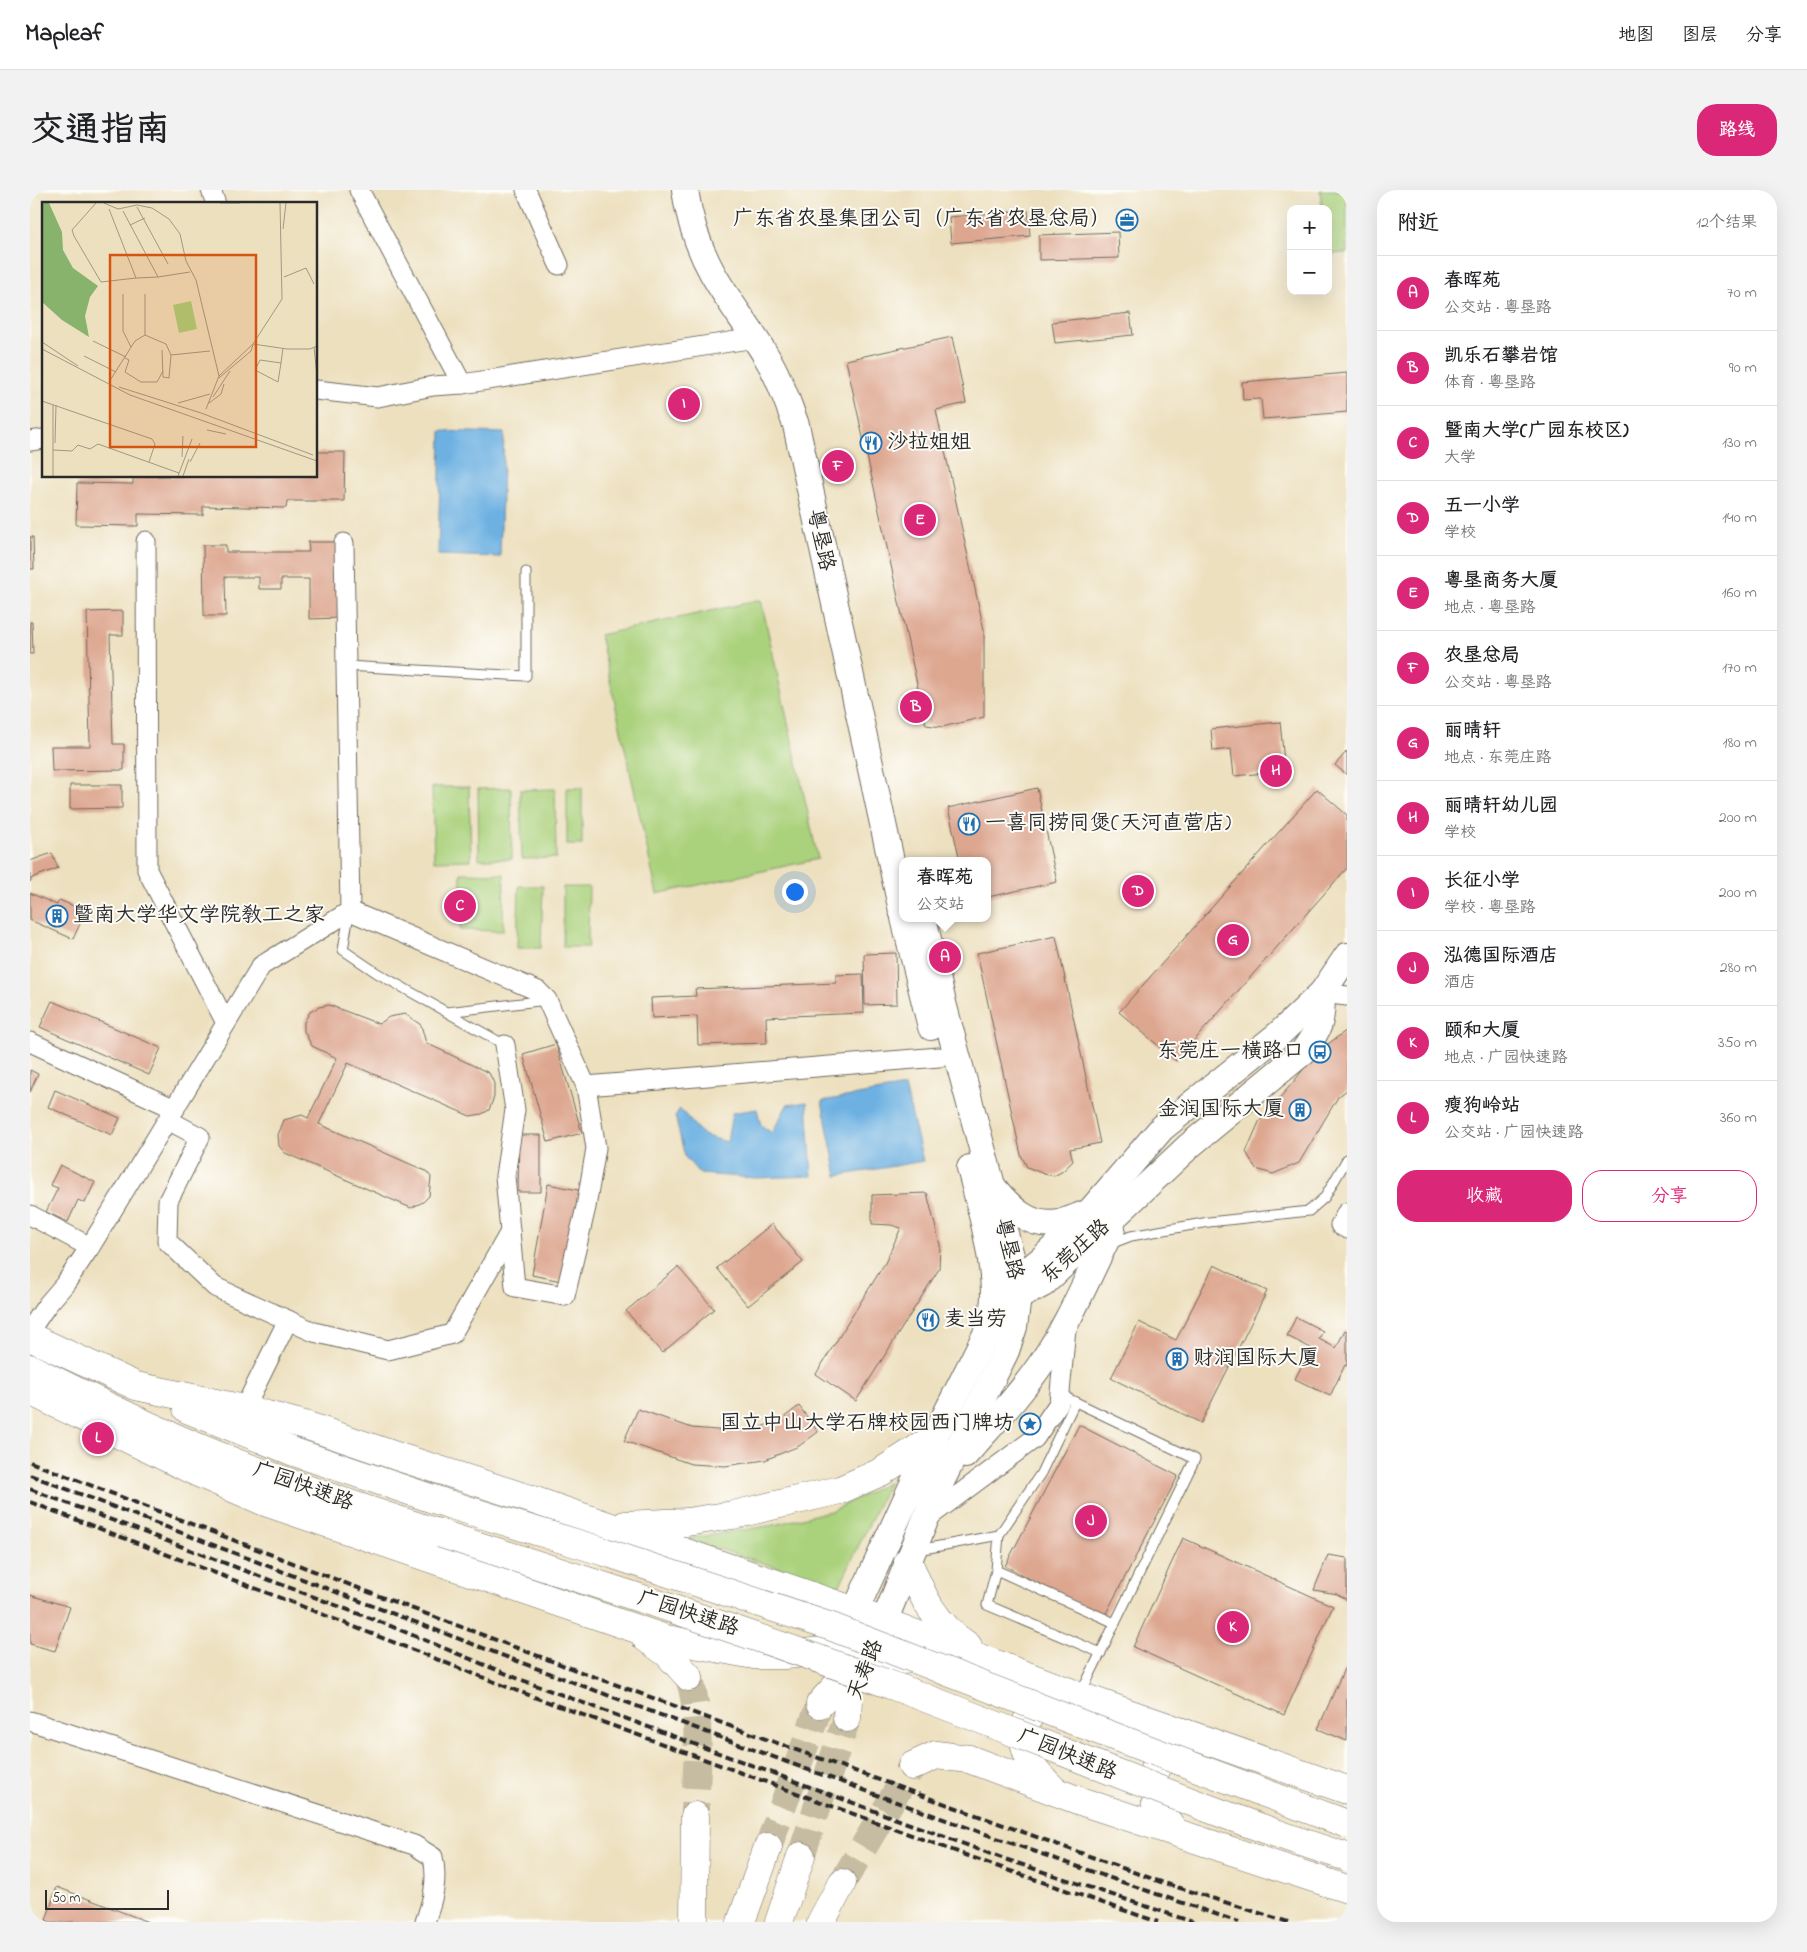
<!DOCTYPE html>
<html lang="zh">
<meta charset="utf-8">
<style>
:root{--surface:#fff;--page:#f2f2f2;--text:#202124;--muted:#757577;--line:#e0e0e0;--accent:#db2777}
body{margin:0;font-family:"Indie Flower","LXGW WenKai TC",sans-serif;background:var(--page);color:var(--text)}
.controls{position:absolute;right:15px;top:15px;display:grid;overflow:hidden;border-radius:10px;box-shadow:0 5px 20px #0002}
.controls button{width:45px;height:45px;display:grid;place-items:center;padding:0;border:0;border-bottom:1px solid var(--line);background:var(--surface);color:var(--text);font:25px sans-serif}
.scale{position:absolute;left:15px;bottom:12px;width:124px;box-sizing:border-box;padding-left:5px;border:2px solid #2b2b2b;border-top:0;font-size:14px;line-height:18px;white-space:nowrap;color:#2b2b2b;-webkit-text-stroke:4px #fdfcf7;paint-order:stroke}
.you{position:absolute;left:764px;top:701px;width:18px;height:18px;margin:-12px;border:4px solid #fff;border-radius:50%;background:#1a73e8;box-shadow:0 0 0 8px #1a73e833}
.badge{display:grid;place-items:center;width:32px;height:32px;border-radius:50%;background:var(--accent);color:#fff;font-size:16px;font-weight:700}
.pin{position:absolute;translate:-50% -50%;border:2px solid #fff;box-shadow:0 1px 5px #0006}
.popup{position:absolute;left:869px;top:667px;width:92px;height:65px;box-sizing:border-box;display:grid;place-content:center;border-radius:10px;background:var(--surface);filter:drop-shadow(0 1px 4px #0005);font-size:16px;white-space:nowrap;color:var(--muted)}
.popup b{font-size:19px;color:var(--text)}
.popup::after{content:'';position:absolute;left:50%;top:100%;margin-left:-10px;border:10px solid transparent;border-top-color:var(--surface)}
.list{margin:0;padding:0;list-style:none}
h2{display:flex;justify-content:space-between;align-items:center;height:65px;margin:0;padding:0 20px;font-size:21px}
h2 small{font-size:16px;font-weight:400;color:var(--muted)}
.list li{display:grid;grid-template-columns:32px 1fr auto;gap:15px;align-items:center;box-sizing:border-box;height:75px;padding:0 20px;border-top:1px solid var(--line)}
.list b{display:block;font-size:19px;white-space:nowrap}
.list p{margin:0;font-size:16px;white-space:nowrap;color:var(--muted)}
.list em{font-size:16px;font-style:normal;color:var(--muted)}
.actions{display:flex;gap:10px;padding:15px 20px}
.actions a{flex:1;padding:11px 0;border:1px solid var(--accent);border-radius:20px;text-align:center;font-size:18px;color:var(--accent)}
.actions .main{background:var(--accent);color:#fff}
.map{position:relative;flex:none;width:1317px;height:1732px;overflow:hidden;border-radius:20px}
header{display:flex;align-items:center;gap:30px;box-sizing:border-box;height:70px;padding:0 25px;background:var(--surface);border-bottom:1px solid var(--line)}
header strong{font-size:24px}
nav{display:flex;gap:28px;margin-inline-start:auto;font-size:18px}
.intro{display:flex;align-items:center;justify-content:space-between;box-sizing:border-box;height:120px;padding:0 30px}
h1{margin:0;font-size:35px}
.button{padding:12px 22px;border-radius:20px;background:var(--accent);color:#fff;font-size:18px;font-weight:700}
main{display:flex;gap:30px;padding:0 30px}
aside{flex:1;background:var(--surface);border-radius:20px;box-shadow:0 5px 20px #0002}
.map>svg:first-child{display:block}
.green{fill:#aad17c;stroke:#6a7e54}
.water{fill:#6db1e2;stroke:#4c6e86}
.building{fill:#dda68f}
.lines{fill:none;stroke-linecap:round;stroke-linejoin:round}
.highway-tunnel{stroke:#c6bca1;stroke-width:28;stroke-dasharray:28 14;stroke-linecap:butt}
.lane-casing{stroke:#6f6a5f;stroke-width:11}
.street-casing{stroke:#6f6a5f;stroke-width:21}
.secondary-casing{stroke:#6f6a5f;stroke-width:28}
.highway-casing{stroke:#6f6a5f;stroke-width:29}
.lane{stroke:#fff;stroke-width:9}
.street{stroke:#fff;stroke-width:19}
.secondary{stroke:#fff;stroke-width:26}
.highway{stroke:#fff;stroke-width:28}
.rail{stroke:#2b2b2b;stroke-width:4;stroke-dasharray:8 4;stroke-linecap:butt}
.highway-bridge-casing{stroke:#6f6a5f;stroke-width:29;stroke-linecap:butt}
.highway-bridge{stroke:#fff;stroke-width:28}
.labels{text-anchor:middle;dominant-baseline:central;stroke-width:4;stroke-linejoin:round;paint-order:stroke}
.poi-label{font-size:21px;fill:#2b2b2b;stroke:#fdfcf7;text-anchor:start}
.street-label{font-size:21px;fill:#2b2b2b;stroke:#fdfcf7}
.inset-road{fill:none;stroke:#9f9884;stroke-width:1}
.view{fill:#d5540f;fill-opacity:0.15;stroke:#d5540f;stroke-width:2.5}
.inset-edge{fill:none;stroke:#2b2b2b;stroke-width:2.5}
</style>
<header>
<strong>Mapleaf</strong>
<nav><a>地图</a><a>图层</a><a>分享</a></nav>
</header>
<div class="intro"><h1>交通指南</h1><a class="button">路线</a></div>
<main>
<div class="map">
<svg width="1317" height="1732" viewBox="0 0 1317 1732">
<rect width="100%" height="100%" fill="#fdfcf7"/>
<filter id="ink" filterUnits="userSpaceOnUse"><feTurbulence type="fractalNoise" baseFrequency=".02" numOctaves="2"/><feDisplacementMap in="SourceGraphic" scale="10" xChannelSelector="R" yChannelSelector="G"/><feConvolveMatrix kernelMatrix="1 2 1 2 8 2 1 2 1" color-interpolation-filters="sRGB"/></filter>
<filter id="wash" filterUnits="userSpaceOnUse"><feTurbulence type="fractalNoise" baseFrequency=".0096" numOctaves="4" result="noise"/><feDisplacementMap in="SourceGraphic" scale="20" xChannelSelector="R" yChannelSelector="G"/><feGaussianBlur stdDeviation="1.12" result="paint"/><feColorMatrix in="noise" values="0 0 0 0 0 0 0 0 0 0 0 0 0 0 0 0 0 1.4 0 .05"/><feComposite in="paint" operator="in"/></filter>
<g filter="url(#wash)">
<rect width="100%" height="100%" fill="#ede0bf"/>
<g class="green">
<path d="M1290 0H1317V63L1298 64V19H1292Z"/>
<path d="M731 410 788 669 627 704 570 445Z"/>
<path d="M402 597H439L441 670 404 671Z"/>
<path d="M481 598 482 669H449L448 599Z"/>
<rect x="537" y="598" width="15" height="57"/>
<path d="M525 599 526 668 492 669 490 600Z"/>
<path d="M431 683 474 684 473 741 430 740Z"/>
<path d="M489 696H513L511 758H487Z"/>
<path d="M533 697H559L558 757H533Z"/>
<path d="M859 1292 809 1397 657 1349 744 1335 804 1320Z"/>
</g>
<g class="water">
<path d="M411 241 474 243 470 367 408 365Z"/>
<path d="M875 897 893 971 807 986 792 911Z"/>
<path d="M777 912 782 986 725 988 670 984 655 967 645 926 650 919 673 945 697 952 702 923 727 919 731 935 742 943 757 915Z"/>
</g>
<g id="blocks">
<g class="building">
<path d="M998 20 1000 46 921 53 919 27Z"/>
<path d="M1088 42 1089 68 1009 70V45Z"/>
<path d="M1100 123 1103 145 1025 153 1022 132Z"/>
<path d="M922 147 936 213 906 220 954 440V527L912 537 896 535 816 170Z"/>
<path d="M1317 183V222L1233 229 1231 209 1213 210 1212 192Z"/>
<path d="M286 262H315L314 311H257L256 318 173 316V325L108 324V336L46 335 47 293 103 294V286H286Z"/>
<path d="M0 347H3L4 379H0Z"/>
<path d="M278 352H308L309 428 279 429V389H251V399H229V387H195L196 426H174L173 355H196V362H279Z"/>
<path d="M93 421V445H80L83 554H94V580L22 581 21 556H60L57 422Z"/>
<path d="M0 432H2L3 464H0Z"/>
<path d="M1250 532 1255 581 1204 586 1201 559 1183 561 1181 539Z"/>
<path d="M1317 561V585L1305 575Z"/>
<path d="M40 595H92V618L40 619Z"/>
<path d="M1007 598 1027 692 958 707V671H930L918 618Z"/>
<path d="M1287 599 1317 625V678L1146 871 1089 822Z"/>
<path d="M22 663 28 678 2 688 0 692V671Z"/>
<path d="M0 703 27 715 29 710 56 721 43 749 0 730Z"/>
<path d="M1026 746 1070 953 1040 959 1043 971 1033 981 1024 986 1014 984 997 977 991 965 947 763Z"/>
<path d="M866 763 867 814 835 815 834 764Z"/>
<path d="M833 784 834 823 736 827 737 853 668 855 667 826 622 828 621 808 666 806 665 799 806 793V785Z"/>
<path d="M22 811 131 858 119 885 10 837Z"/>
<path d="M299 815 349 834 359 827 375 824 391 835 396 853 459 883 464 893V907L459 920 452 924 440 926 318 873 289 934 396 981 401 987 399 1006 393 1012 381 1018 255 963 249 956 248 945 254 930 272 925 278 928 307 868 282 856 274 841V832L280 822 289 817Z"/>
<path d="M1317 840V900L1308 907 1269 973 1243 984 1226 979 1216 962 1229 932 1265 890 1287 862Z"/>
<path d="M526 854 552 943 518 952 493 864Z"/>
<path d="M0 880 8 884 0 902Z"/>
<path d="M25 900 90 928 82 945 18 917Z"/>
<path d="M489 945H511V1002H488Z"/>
<path d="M30 975 65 992 55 1013 48 1010 38 1032 16 1022 28 998 20 995Z"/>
<path d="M518 994 553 1001 536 1092 502 1085Z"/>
<path d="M897 1003 910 1055 909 1079 826 1211 786 1184 855 1073 871 1038 861 1035 842 1034V1005Z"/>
<path d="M742 1034 773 1072 718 1116 687 1078Z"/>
<path d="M1184 1075 1237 1101 1171 1233 1081 1188 1109 1132 1146 1150Z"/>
<path d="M648 1077 684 1119 632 1163 596 1121Z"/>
<path d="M1266 1127 1293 1141 1289 1149 1306 1158 1315 1140 1317 1141V1176L1315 1175 1300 1206 1265 1189 1281 1158 1257 1146Z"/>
<path d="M769 1216 788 1242 769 1256 735 1270 695 1276 661 1274 594 1251 608 1219 662 1238 699 1241 729 1238 753 1228Z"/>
<path d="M1049 1235 1148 1286 1074 1427 975 1376Z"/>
<path d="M1153 1348 1303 1416 1254 1525 1103 1457Z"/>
<path d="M1298 1365 1317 1368V1410L1307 1404 1284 1400Z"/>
<path d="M0 1405 40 1417 25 1461 0 1454Z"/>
<path d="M1314 1479 1317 1480V1551L1288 1539Z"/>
<path d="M27 1697 118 1732H20L16 1730Z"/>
</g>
</g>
</g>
<g filter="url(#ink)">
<use href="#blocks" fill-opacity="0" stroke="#6f6a5f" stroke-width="1"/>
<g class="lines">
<g class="highway-tunnel">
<path d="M659 1487C673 1531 666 1581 665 1626"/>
<path d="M738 1657 790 1514"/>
<path d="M771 1666 817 1528"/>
<path d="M812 1693 882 1576"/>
</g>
<g class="lane-casing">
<g id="lane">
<path d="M316 476 496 486V382"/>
<path d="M319 724 313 760 347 783 475 855"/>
<path d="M417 822 517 810"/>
<path d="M1080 1054 1101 1046 1179 1032 1279 1021 1295 1007 1317 969"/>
<path d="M1031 1205 1165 1269 1051 1503"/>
<path d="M969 1345 966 1380 1085 1433"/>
<path d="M888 1360 969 1345 1011 1283 1045 1212"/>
<path d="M966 1380 957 1415 1071 1463"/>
</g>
</g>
<g class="street-casing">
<g id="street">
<path d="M181 0 186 14"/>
<path d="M496 0 529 75"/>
<path d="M432 194 725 148"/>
<path d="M286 200 348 207 403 196 432 194 329 0"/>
<path d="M0 251 14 249"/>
<path d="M116 351 117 680 196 833"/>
<path d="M314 353 320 721 508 801 517 810 556 896 909 867"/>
<path d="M1292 803 1317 806"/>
<path d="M0 852 145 919"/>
<path d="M475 855 485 920 475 986 485 1097 535 1106 556 1017 566 958 556 896"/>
<path d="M138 930 170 947 138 1011 137 1051 185 1097 284 1142 358 1160 422 1144 480 1042"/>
<path d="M1317 1022 1310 1035 1317 1039"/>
<path d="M0 1025 60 1057"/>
<path d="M0 1140 17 1115 35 1094 60 1057 231 776 320 721"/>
<path d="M214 1219 258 1130"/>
<path d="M896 1329 1005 1248 1029 1213 1036 1138"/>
<path d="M0 1531 384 1655 403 1667C408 1691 403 1709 395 1732"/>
</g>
</g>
<g class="secondary-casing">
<g id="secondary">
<path d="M655 0C659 28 669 59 683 84 700 114 722 141 739 171 751 191 758 214 766 235L872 721"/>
<path d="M874 728 901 837"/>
<path d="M964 998C980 1018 1000 1038 1028 1033 1038 1031 1048 1026 1058 1023"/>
<path d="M975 1099 1013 1068 1051 1032 1132 938 1249 844 1292 803 1317 766"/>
<path d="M972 1107H988L1013 1094 1159 956 1273 862C1290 838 1292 832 1292 803"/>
<path d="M935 1265C962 1234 990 1205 1013 1171 1041 1130 1059 1083 1082 1039"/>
<path d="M825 1421 904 1248 958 1140C961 1129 964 1117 964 1106 964 1066 950 1017 940 978"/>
<path d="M854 1432 909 1296 976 1161 984 1137 988 1107 981 1066 914 817 893 728"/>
</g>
</g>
<g class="highway-casing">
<g id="highway">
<path d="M0 1147 106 1196 214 1219 275 1235 369 1267 503 1310 825 1421 1061 1510 1317 1600"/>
<path d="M0 1178C60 1208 120 1238 182 1263 257 1294 334 1319 411 1344"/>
<path d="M0 1201 168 1283 235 1312 636 1449 724 1465H756L810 1459 827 1452 848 1437"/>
<path d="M157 1219 264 1262 421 1315"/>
<path d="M595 1335 657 1332 703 1325 810 1300 851 1282 904 1248"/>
<path d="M878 1371C893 1408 904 1433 938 1456"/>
<path d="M616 1448 637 1463 659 1487"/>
<path d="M814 1474 818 1509 817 1528"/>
<path d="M790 1514C825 1473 837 1471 890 1469"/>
<path d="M882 1576 906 1565 939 1569 1050 1611 1317 1699"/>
<path d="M1024 1600C1017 1593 1008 1585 1003 1576 986 1546 992 1517 1028 1509"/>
<path d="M1145 1642 1126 1615 1124 1579 1144 1557 1154 1556"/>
<path d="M664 1732 665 1626"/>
<path d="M711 1732 738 1657"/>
<path d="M749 1732 771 1666"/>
<path d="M791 1732 812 1693"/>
</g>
</g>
<use href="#lane" class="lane"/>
<use href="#street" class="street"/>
<use href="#secondary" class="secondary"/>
<use href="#highway" class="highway"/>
<g class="rail">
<path d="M0 1272 349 1406 551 1482 1131 1692 1258 1732"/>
<path d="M0 1285C402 1438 802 1595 1209 1732"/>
<path d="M0 1299 358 1435 489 1489 969 1667 1163 1732"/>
<path d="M0 1312 248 1407 485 1500 966 1676 1128 1732"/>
</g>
<g class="highway-bridge-casing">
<g id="highway-bridge">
<path d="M421 1315 575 1362 802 1437 1075 1543 1317 1634"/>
<path d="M411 1344C565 1393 718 1442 869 1498 1019 1554 1164 1618 1317 1667"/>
</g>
</g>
<use href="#highway-bridge" class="highway-bridge"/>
</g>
</g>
<defs>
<g id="office-ring" transform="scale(1.125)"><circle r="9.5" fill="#fdfcf7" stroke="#1f6fb2" stroke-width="1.5"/><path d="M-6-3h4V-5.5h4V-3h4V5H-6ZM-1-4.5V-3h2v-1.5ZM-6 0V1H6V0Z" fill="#1f6fb2"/></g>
<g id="restaurant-ring" transform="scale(1.125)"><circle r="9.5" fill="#fdfcf7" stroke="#1f6fb2" stroke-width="1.5"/><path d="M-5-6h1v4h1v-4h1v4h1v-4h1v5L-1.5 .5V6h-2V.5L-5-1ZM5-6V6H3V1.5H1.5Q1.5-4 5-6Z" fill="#1f6fb2"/></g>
<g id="building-ring" transform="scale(1.125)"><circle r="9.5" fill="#fdfcf7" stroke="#1f6fb2" stroke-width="1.5"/><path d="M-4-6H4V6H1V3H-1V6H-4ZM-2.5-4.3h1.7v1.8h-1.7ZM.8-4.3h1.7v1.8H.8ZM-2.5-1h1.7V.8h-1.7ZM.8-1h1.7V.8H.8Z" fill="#1f6fb2"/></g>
<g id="bus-ring" transform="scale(1.125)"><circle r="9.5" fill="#fdfcf7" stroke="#1f6fb2" stroke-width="1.5"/><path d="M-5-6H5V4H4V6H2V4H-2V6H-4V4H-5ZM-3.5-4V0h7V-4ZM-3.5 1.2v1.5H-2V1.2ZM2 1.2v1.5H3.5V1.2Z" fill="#1f6fb2"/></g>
<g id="sight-ring" transform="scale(1.125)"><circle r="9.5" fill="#fdfcf7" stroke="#1f6fb2" stroke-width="1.5"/><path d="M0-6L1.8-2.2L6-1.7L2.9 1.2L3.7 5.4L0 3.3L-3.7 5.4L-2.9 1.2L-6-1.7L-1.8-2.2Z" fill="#1f6fb2"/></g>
</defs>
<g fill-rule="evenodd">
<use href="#office-ring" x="1097" y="30"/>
<use href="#restaurant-ring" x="841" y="253"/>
<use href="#restaurant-ring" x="939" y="634"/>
<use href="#building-ring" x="27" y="726"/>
<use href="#bus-ring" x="1290" y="862"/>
<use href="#building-ring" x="1270" y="920"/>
<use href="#restaurant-ring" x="898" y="1130"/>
<use href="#building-ring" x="1147" y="1169"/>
<use href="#sight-ring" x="1000" y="1234"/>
</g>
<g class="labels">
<g class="poi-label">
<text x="1081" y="30" text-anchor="end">广东省农垦集团公司（广东省农垦总局）</text>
<text x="857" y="253">沙拉姐姐</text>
<text x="955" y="634">一喜同捞同煲(天河直营店)</text>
<text x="43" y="726">暨南大学华文学院教工之家</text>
<text x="1274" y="862" text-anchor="end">东莞庄一横路口</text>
<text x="1254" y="920" text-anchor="end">金润国际大厦</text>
<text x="914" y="1130">麦当劳</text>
<text x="1163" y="1169">财润国际大厦</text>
<text x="984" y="1234" text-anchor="end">国立中山大学石牌校园西门牌坊</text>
</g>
<g class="street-label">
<text transform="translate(790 350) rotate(78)">粤垦路</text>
<text transform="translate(978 1059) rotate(77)">粤垦路</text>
<text transform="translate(1046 1062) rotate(-42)">东莞庄路</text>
<text transform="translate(273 1297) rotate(20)">广园快速路</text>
<text transform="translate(658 1424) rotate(18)">广园快速路</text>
<text transform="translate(836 1480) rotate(-69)">天寿路</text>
<text transform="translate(1037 1565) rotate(22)">广园快速路</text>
</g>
</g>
<g transform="translate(12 12)">
<rect width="275" height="275" fill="#ede0bf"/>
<path d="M149 99 155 127 137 131 131 103Z" fill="#aad17c"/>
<path d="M0 1H7L20 30 21 48 31 66 56 84 48 95 43 114 47 135 20 118 0 100Z" fill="#87b36c"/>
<path class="inset-road" d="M54 1 30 28 32 34 59 80 94 76M62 1 76 7 95 3 110 6 127 17 138 32 144 59 154 78 177 174 164 207M178 1H198M95 5 126 62M67 7 94 76 116 75 81 9M88 23 103 16M241 27 244 1M116 75 148 70M242 75 264 66 272 82M81 92V129L89 145M103 92V133L124 142 129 153 168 149M51 139 84 155M0 140 36 164M211 142 245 147H268L275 144M272 145 275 174M0 147 88 193 275 259M120 148 121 175 127 176 129 153M42 154 74 170M83 156 87 158 83 170 99 180H115L121 169M239 161 236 180 213 168 218 158 239 161 241 146M177 174 211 142 240 97 238 1M177 176 209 149 211 143M67 180 93 139 103 133M77 185 159 211 271 253M171 195 188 169M0 199 110 237 113 242 107 260M136 201 168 192M167 201 179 192 182 182M165 228 184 232M13 241 14 203M11 248 30 249 36 243 48 247 56 242 137 271M140 255 141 234M148 260 158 241M11 274V203M136 274 150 237M141 274 147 257"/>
<path class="view" d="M68 53H214V245H68Z"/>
<rect width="275" height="275" class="inset-edge"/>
</g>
</svg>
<div class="controls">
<button>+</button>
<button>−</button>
</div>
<div class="scale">50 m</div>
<div class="you"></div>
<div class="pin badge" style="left:915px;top:767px">A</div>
<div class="popup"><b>春晖苑</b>公交站</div>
<div class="pin badge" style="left:886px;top:517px">B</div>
<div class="pin badge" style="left:430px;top:716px">C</div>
<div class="pin badge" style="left:1108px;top:701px">D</div>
<div class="pin badge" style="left:890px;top:330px">E</div>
<div class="pin badge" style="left:808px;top:276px">F</div>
<div class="pin badge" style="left:1203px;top:750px">G</div>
<div class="pin badge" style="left:1246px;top:581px">H</div>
<div class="pin badge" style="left:654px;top:214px">I</div>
<div class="pin badge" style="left:1061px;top:1331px">J</div>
<div class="pin badge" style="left:1203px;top:1437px">K</div>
<div class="pin badge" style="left:68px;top:1248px">L</div>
</div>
<aside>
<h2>附近<small>12个结果</small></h2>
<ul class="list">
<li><span class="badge">A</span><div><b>春晖苑</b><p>公交站 · 粤垦路</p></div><em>70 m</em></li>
<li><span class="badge">B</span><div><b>凯乐石攀岩馆</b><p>体育 · 粤垦路</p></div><em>90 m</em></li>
<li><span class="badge">C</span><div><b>暨南大学(广园东校区)</b><p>大学</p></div><em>130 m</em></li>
<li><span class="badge">D</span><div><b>五一小学</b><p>学校</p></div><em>140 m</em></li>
<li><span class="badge">E</span><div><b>粤垦商务大厦</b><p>地点 · 粤垦路</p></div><em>160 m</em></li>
<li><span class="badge">F</span><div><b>农垦总局</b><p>公交站 · 粤垦路</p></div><em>170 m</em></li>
<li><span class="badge">G</span><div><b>丽晴轩</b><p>地点 · 东莞庄路</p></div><em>180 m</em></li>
<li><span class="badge">H</span><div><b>丽晴轩幼儿园</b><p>学校</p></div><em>200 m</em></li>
<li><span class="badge">I</span><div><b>长征小学</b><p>学校 · 粤垦路</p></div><em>200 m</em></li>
<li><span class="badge">J</span><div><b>泓德国际酒店</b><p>酒店</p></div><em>280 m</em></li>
<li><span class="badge">K</span><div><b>颐和大厦</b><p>地点 · 广园快速路</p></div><em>350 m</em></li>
<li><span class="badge">L</span><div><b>瘦狗岭站</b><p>公交站 · 广园快速路</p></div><em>360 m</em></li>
</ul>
<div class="actions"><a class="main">收藏</a><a>分享</a></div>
</aside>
</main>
